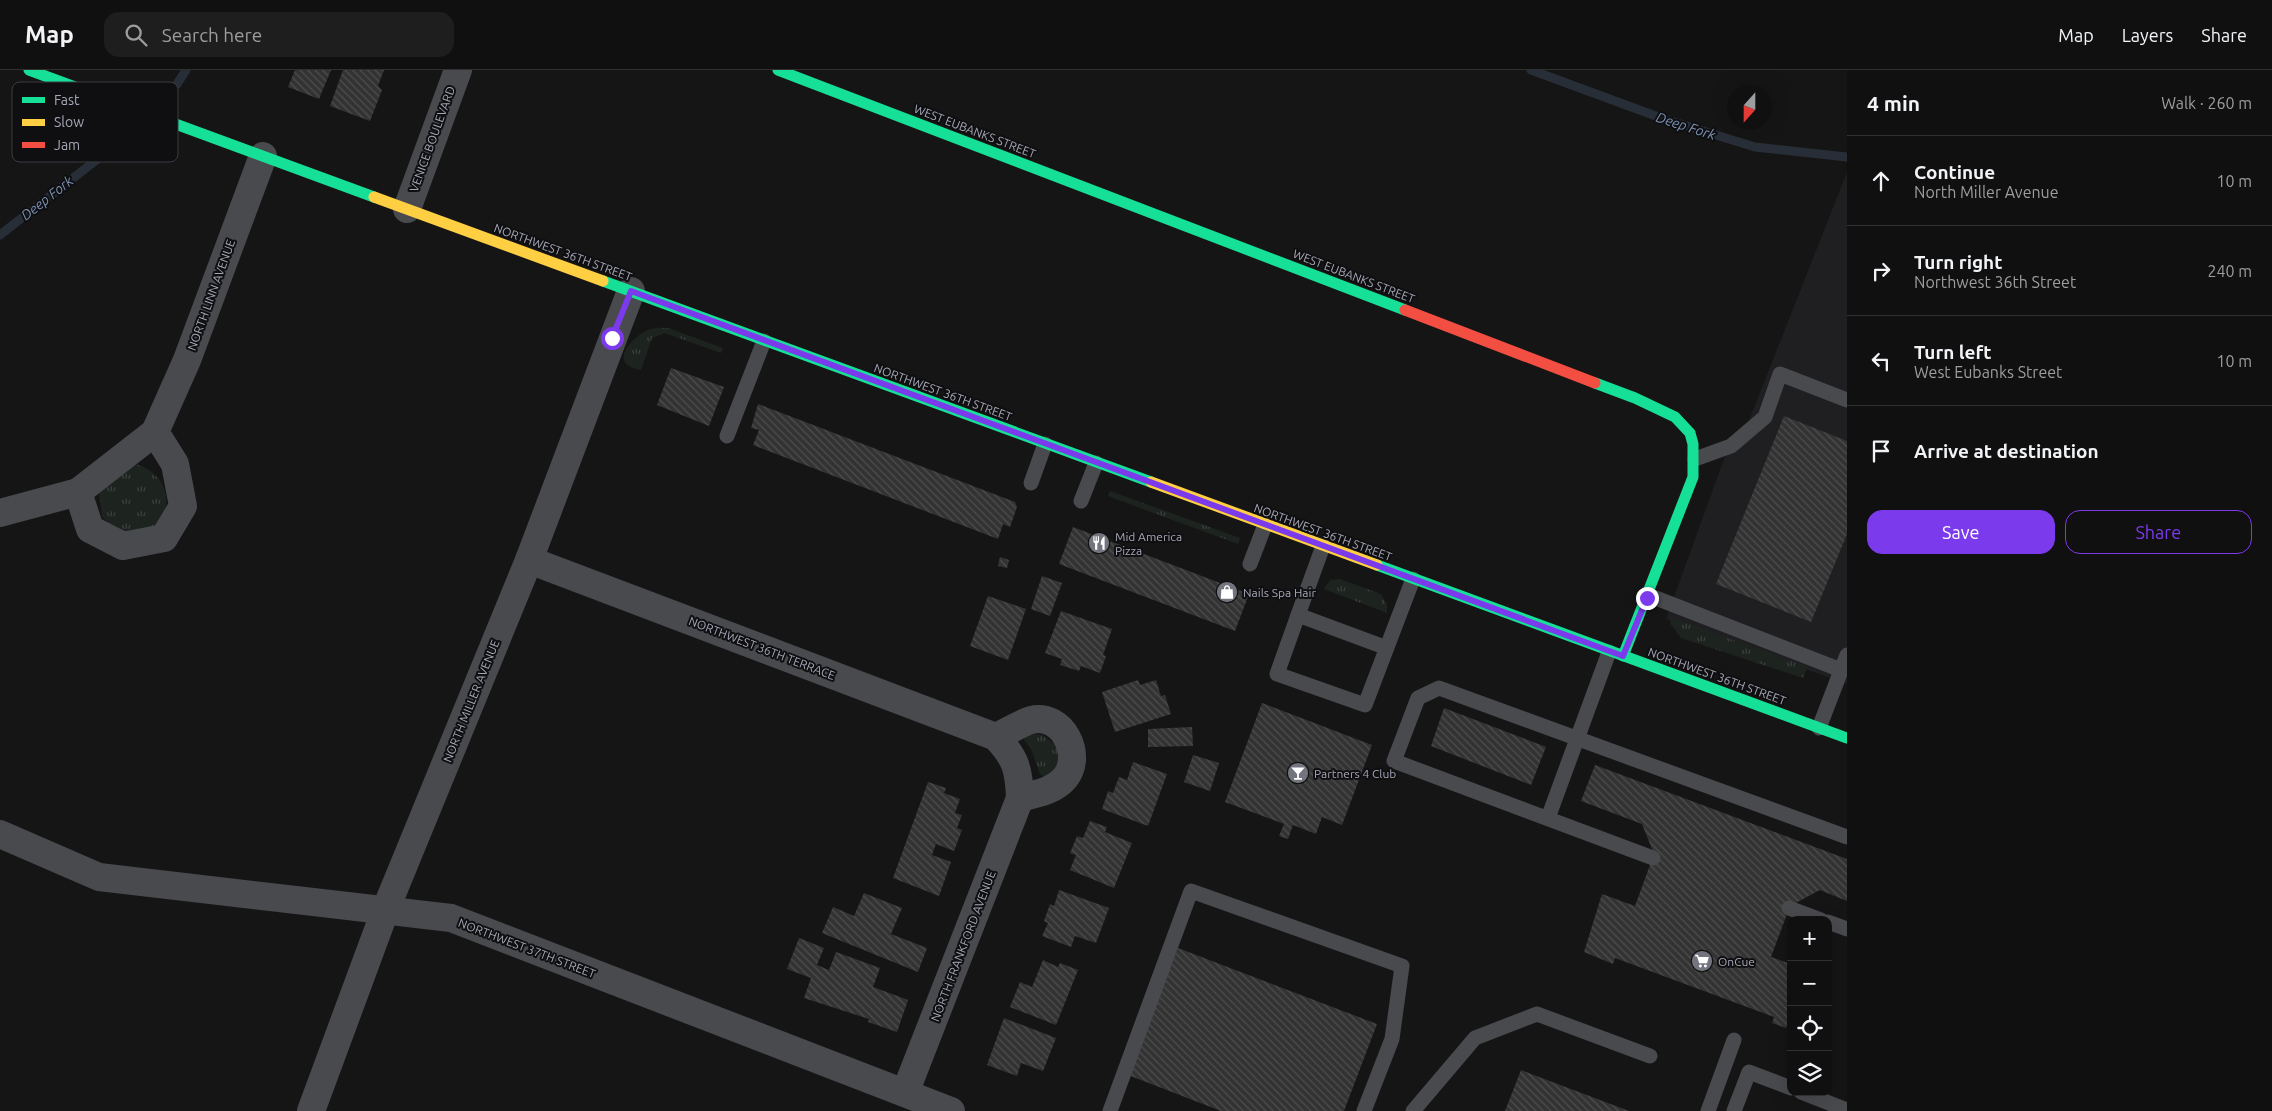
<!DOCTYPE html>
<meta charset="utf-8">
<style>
:root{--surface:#101010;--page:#1e1e1e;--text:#f1f3f6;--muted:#9c9d9f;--line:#303030;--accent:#7c3aed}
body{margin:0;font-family:Ubuntu,sans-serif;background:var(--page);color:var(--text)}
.controls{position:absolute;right:15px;bottom:15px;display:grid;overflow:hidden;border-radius:10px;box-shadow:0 5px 20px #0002}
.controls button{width:45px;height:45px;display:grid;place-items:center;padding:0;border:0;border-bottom:1px solid var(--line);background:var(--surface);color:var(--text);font:25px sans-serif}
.compass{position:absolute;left:1727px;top:15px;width:45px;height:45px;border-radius:50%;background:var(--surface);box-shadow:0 5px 20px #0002;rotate:201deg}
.stop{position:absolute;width:15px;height:15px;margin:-11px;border:4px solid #7c3aed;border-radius:50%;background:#fff}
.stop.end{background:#7c3aed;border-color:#fff;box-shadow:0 1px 5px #0008}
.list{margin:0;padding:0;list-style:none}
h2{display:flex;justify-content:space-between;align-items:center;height:65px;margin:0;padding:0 20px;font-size:21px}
h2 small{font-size:16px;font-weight:400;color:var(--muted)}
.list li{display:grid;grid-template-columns:32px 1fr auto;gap:15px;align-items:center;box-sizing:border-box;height:90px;padding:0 20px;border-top:1px solid var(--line)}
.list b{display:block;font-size:19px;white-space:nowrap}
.list p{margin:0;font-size:16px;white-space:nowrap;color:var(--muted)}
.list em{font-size:16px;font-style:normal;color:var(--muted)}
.actions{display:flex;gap:10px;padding:15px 20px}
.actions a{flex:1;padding:11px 0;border:1px solid var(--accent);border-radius:15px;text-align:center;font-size:18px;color:var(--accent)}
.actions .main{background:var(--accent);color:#fff}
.icon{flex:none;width:28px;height:28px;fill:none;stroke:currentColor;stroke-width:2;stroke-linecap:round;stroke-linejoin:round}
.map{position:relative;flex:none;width:1847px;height:1041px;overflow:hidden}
header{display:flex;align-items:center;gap:30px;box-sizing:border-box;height:70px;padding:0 25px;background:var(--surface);border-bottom:1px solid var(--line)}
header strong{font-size:24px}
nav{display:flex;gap:28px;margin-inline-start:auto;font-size:18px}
.search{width:350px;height:45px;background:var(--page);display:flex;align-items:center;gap:12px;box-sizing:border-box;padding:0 18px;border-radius:15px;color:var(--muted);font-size:19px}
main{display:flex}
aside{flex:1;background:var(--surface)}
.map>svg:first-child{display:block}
.built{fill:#1f1f21}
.grass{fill:url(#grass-tufts)}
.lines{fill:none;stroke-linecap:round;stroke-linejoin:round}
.stream{stroke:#282e37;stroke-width:9}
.building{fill:url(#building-back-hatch)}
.lane{stroke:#494a4e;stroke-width:15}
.street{stroke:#494a4e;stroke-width:28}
.fast{stroke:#16e098;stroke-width:11}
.slow{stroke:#ffcf43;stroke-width:11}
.jam{stroke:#f24e42;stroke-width:11}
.route{stroke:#7c3aed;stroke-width:6}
.labels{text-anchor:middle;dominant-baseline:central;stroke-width:4;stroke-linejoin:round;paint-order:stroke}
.street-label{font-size:12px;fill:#a6a8b7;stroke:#0f0f11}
.poi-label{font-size:12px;fill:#a6a8b7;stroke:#0f0f11;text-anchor:start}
.water-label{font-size:14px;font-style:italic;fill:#7c91b2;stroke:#0f0f11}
.key{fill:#0f0f11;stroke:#3c3d43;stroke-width:1}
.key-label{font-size:14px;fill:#a6a8b7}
</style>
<header>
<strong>Map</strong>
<div class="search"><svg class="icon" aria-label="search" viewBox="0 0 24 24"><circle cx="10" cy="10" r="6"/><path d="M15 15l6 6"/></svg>Search here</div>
<nav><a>Map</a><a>Layers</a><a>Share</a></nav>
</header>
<main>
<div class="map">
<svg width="1847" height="1041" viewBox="0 0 1847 1041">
<defs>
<pattern id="grass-tufts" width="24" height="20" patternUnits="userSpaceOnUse" patternTransform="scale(1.25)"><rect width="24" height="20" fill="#1d241f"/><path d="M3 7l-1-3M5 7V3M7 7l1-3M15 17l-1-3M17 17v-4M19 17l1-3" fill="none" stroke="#3b413d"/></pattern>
<pattern id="building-back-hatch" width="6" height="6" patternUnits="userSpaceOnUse" patternTransform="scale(1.25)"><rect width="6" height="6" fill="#333334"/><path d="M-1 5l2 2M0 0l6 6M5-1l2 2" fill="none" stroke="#4e4e4f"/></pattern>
</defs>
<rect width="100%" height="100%" fill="#151515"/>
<path class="built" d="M1847 102V614L1666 549 1732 367 1748 353Z"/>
<g class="grass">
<path d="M668 258 723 278 721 283 665 263 652 268 641 300C637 299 632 298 629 296 612 285 640 261 652 259 657 257 663 258 668 258Z"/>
<path d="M136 394C186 411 169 472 124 463 117 462 108 452 102 447L99 423Z"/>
<path d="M1110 421 1240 468 1238 474 1108 426Z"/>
<path d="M1340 509 1381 524 1387 535V543L1324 519 1330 510Z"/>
<path d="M1670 547 1807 597 1803 608 1681 568 1670 553Z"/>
<path d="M1035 664 1043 665 1059 678V695L1046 708 1040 704 1031 679 1024 670 1025 666Z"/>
</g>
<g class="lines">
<g class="stream">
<path d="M1531 0 1664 49 1755 77 1847 87"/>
<path d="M177 14 186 0"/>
<path d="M0 165 117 74"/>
</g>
</g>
<g class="building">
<path d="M295 0H331L319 29 288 17Z"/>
<path d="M343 0H384L378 16 382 20 370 51 330 36Z"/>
<path d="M671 298 724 317 709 356 657 335Z"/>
<path d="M758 334 1015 432 1017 437 1010 457 1003 454 998 469 753 375 759 360 751 358Z"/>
<path d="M1784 346 1847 371V464L1811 552 1716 514Z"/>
<path d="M1073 457 1249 524 1235 561 1059 494Z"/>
<path d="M1000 487 1009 490 1007 498 998 496Z"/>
<path d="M1042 506 1062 513 1050 546 1031 539Z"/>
<path d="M988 526 1026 539 1008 590 970 576Z"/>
<path d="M1061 541 1112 559 1103 585 1106 586 1100 603 1081 596 1079 601 1060 595 1062 589 1045 583Z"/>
<path d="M1138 610 1140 615 1156 610 1161 626 1165 625 1171 644 1115 662 1102 622Z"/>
<path d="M1262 633 1372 675 1342 755 1322 747 1316 764 1293 755 1288 769 1279 766 1284 754 1225 732Z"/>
<path d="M1444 638 1546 677 1531 715 1431 676Z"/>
<path d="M1192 657 1193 676 1148 677V659Z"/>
<path d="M1193 685 1219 693 1210 721 1184 712Z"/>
<path d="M1133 692 1167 704 1148 756 1102 739 1108 721 1113 723 1119 707 1127 710Z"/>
<path d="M1595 695 1847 789V831L1820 820 1790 836 1771 887 1791 894V946L1786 958 1772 953 1774 947 1615 888 1613 894 1584 882 1602 824 1635 836 1654 784 1642 754 1581 731Z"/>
<path d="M928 712 946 718 944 723 960 729 955 743 962 745 957 758 962 760 954 781 936 774 932 785 951 792 939 826 893 808Z"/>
<path d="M1090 751 1107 757 1105 762 1132 773 1114 818 1070 800 1076 785 1070 783 1077 766 1083 768Z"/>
<path d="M1059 820 1109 838 1096 873 1075 866 1071 877 1042 866 1048 853 1044 851 1050 834 1054 836Z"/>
<path d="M864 823 902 838 891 864 927 878 918 902 822 863 833 837 854 846Z"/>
<path d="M799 868 824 878 817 895 829 900 836 882 880 898 873 917 908 930 897 962 868 952 869 949 804 928 811 908 787 899Z"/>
<path d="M1178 878 1377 954 1344 1041H1221L1128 1005Z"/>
<path d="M1043 890 1058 897 1060 893 1078 900 1056 955 1010 937 1020 912 1032 917Z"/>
<path d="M1004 948 1056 968 1043 1001 1021 993 1017 1006 987 995Z"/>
<path d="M1521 1000 1629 1041H1505Z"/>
</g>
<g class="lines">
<g class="lane">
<path d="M727 366 764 271"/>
<path d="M1695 389 1731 376 1765 347 1780 304 1847 330"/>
<path d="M1031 413 1045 374"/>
<path d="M1081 431 1096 393"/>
<path d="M1250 494 1265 455"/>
<path d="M1648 525 1841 600"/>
<path d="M1298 545 1323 476"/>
<path d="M1387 578 1298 545 1277 604 1365 635 1413 509"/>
<path d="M1819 658 1847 585"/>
<path d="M1548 748 1609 582"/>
<path d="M1653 788 1394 691 1418 628 1439 618 1847 767"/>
<path d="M1789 838 1821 850"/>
<path d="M1828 852 1847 859"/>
<path d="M1801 1022 1847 1040"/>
<path d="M1110 1041 1191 821 1402 896 1392 969 1364 1041"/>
<path d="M1413 1041 1475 968 1537 944 1650 986"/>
<path d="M1708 1041 1734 970"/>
<path d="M1734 1041 1749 1002 1791 1018"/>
</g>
<g class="street">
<path d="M407 139 458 0"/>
<path d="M78 422 90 459 123 476 164 468 183 436 175 394 155 362"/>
<path d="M0 443 78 422 155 362 187 290 263 86"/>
<path d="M529 490 996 667C1016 688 1019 700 1020 728L905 1023"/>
<path d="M996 667C1007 662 1019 654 1031 650 1062 642 1084 685 1065 708 1054 721 1036 724 1020 728"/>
<path d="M0 764 99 807 451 848 951 1041"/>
<path d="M311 1041 385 841 529 490 631 221"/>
</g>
<g class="fast">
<path d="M29 0 374 127"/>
<path d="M778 0 1405 240"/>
<path d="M603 211 1151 412"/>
<path d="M1595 313 1635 328 1675 347 1690 363 1693 374V407L1623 586"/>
<path d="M1377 495 1847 668"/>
</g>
<g class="slow">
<path d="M374 127 603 211"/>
<path d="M1151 412 1377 495"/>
</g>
<path class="jam" d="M1405 240 1595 313"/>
</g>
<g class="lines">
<path class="route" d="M612 268 631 221 1623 586 1647 528"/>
</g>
<defs>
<g id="restaurant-disc" transform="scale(1.125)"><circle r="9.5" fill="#73757e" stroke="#0f0f11"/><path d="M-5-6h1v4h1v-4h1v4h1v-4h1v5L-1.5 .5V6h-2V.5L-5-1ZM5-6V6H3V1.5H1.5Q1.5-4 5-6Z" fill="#fff"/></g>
<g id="shop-disc" transform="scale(1.125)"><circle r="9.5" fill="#73757e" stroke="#0f0f11"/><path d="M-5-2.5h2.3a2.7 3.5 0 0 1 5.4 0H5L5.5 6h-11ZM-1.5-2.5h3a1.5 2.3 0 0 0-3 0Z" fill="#fff"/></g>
<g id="bar-disc" transform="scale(1.125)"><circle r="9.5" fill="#73757e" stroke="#0f0f11"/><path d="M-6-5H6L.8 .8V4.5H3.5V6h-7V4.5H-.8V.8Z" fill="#fff"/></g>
<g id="supermarket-disc" transform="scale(1.125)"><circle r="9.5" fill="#73757e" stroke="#0f0f11"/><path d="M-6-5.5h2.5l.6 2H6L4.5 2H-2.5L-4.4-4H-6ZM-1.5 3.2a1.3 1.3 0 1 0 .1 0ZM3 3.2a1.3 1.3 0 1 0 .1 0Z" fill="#fff"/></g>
</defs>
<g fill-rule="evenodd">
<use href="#restaurant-disc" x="1099" y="473"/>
<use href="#shop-disc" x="1227" y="522"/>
<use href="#bar-disc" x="1298" y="703"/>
<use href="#supermarket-disc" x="1702" y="891"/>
</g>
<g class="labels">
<g class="street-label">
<text transform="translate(975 61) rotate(21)">WEST EUBANKS STREET</text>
<text transform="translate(432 69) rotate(-70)">VENICE BOULEVARD</text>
<text transform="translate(563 182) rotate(20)">NORTHWEST 36TH STREET</text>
<text transform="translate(1354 206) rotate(21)">WEST EUBANKS STREET</text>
<text transform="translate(211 225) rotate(-70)">NORTH LINN AVENUE</text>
<text transform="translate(943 322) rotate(20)">NORTHWEST 36TH STREET</text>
<text transform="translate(1323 462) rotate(20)">NORTHWEST 36TH STREET</text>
<text transform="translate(762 578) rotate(21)">NORTHWEST 36TH TERRACE</text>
<text transform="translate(1717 606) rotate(20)">NORTHWEST 36TH STREET</text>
<text transform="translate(471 631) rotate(-68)">NORTH MILLER AVENUE</text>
<text transform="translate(963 876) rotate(-69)">NORTH FRANKFORD AVENUE</text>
<text transform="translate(527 878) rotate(21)">NORTHWEST 37TH STREET</text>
</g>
<g class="poi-label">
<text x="1115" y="466">Mid America<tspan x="1115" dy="14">Pizza</tspan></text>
<text x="1243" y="522">Nails Spa Hair</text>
<text x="1314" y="703">Partners 4 Club</text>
<text x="1718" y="891">OnCue</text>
</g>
<g class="water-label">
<text transform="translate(1686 56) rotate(18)">Deep Fork</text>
<text transform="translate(47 128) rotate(-38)">Deep Fork</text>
</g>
</g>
<rect x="12" y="12" width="166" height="80" rx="8" class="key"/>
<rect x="22" y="27" width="23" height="6" fill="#16e098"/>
<rect x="22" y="49" width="23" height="7" fill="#ffcf43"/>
<rect x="22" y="72" width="23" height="6" fill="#f24e42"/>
<g class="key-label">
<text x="54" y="35">Fast</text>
<text x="54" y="57">Slow</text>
<text x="54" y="80">Jam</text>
</g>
</svg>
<div class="controls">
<button>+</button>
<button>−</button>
<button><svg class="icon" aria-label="locate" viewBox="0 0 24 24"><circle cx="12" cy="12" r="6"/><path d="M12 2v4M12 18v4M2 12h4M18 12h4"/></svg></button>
<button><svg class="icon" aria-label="layers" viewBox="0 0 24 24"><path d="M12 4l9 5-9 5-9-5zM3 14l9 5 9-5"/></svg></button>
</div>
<svg class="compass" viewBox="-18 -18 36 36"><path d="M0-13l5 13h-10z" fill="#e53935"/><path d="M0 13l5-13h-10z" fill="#9c9d9f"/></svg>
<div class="stop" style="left:612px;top:268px"></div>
<div class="stop end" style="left:1647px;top:528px"></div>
</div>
<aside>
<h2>4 min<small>Walk · 260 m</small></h2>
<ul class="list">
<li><svg class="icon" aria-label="ahead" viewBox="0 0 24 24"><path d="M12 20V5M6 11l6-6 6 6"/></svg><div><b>Continue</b><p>North Miller Avenue</p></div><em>10 m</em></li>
<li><svg class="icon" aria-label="right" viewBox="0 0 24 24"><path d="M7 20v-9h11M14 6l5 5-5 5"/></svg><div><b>Turn right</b><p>Northwest 36th Street</p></div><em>240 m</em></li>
<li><svg class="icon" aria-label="left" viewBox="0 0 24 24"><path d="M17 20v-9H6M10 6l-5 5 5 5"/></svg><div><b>Turn left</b><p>West Eubanks Street</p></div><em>10 m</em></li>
<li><svg class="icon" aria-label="arrive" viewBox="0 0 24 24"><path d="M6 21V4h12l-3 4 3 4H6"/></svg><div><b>Arrive at destination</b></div></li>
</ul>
<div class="actions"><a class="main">Save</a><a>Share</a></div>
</aside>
</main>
